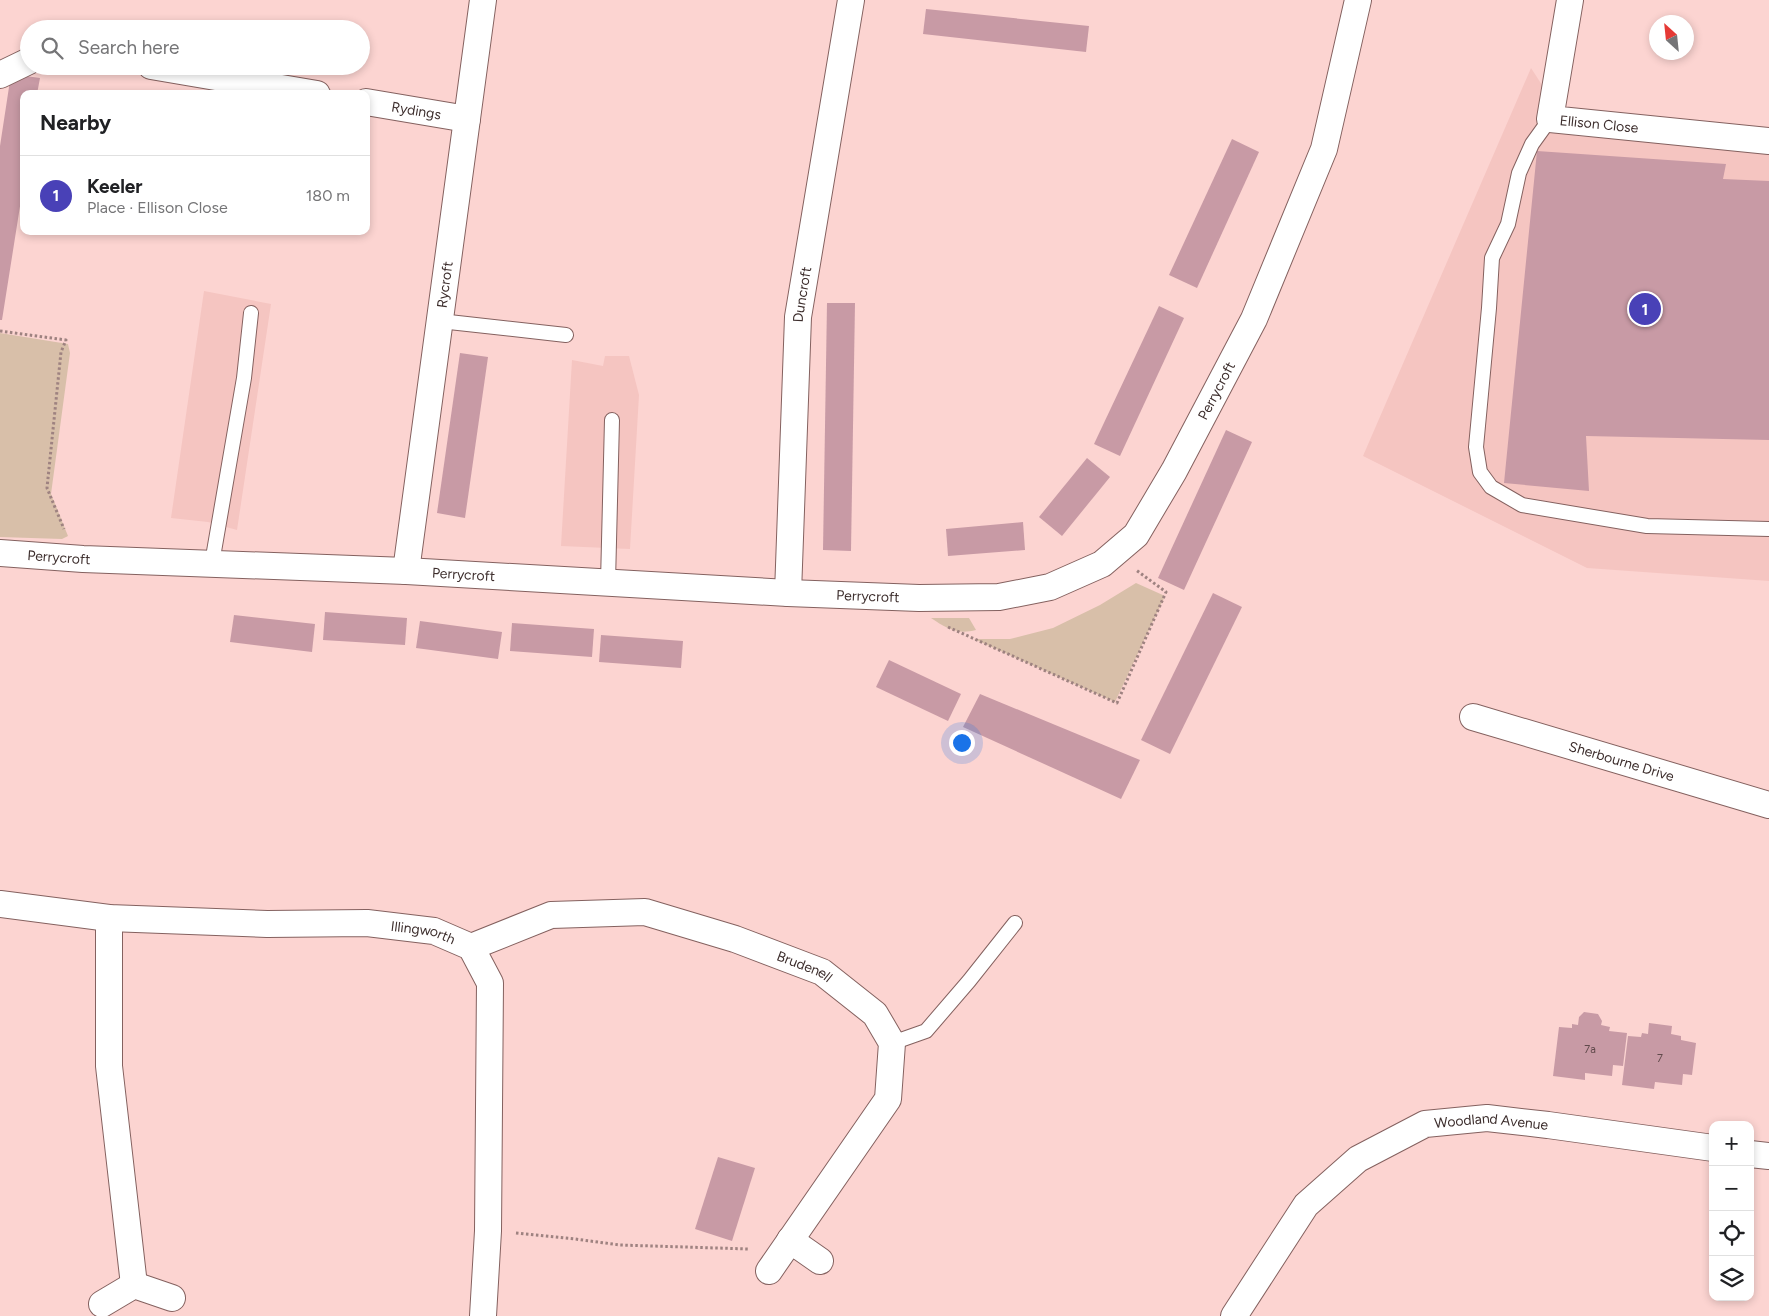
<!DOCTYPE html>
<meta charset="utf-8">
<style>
:root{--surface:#fff;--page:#f2f2f2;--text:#202124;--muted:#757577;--line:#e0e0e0;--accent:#4941b7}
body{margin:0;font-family:Figtree,sans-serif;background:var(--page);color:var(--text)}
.controls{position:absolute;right:15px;bottom:15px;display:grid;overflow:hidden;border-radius:10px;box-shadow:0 2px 8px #0003}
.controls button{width:45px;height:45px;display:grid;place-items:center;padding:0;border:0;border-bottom:1px solid var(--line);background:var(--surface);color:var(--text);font:25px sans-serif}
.compass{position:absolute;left:1649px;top:15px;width:45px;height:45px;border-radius:50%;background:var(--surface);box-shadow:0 2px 8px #0003;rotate:333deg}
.you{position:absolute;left:961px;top:742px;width:18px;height:18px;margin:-12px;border:4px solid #fff;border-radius:50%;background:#1a73e8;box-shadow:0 0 0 8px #1a73e833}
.badge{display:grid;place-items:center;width:32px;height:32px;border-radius:50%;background:var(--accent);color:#fff;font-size:16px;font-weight:700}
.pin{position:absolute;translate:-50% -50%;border:2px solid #fff;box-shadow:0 1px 5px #0006}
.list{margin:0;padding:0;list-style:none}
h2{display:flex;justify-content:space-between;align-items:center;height:65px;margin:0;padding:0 20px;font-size:21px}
h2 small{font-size:16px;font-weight:400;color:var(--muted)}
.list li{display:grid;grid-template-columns:32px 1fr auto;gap:15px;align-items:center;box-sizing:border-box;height:80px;padding:0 20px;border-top:1px solid var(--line)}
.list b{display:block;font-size:19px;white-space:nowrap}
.list p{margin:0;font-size:16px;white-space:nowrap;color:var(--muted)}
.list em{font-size:16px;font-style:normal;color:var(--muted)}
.icon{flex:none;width:28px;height:28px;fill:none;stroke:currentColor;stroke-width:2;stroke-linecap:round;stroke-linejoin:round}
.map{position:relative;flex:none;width:1769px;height:1316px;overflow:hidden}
.search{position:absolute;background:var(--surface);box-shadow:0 2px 8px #0003;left:20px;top:20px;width:350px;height:55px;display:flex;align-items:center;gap:12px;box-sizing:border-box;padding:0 18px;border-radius:28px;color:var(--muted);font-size:19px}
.panel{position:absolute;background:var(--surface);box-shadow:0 2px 8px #0003;left:20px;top:90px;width:350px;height:145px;border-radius:10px}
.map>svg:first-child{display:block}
.built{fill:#f5c5c1}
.green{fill:#d8bfa9}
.building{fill:#c89aa5}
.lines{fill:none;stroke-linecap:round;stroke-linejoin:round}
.service-casing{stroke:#84615f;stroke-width:16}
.minor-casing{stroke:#84615f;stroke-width:28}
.path{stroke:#9e8280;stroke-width:3;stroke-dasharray:2.5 2.5;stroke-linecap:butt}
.service{stroke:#fff;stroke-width:14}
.minor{stroke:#fff;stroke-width:26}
.labels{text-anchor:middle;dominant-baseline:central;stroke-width:4.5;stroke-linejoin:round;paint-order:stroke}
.number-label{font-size:11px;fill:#60494b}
.street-label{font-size:14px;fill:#3d2e2d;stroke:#fff}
</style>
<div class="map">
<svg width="1769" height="1316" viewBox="0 0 1769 1316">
<rect width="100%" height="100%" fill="#fcd4d1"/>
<g class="built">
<path d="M1531 68 1575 136 1769 149V581L1587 568 1363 456Z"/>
<path d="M204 291 271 304 237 530 208 522 171 518Z"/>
<path d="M605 356H629L639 395 630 549 561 546 572 360 603 366Z"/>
</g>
<g class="green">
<path d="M0 333 68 344 70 353 51 494 68 536 62 539 0 537Z"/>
<path d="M1136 583 1165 596 1115 702 974 639H1010L1053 628 1100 605Z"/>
<path d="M931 618H969L976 630C957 635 946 628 931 618Z"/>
</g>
<g class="building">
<path d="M926 9 1089 26 1086 52 923 34Z"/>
<path d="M11 74 40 78 37 94H24V181L2 320H0V146Z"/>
<path d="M1232 139 1259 152 1197 288 1169 275Z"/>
<path d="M1537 151 1726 164 1723 179 1769 181V440L1586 436 1589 491 1504 483Z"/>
<path d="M827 303H855L851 551 823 550Z"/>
<path d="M1159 306 1184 318 1120 456 1094 444Z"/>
<path d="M460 353 488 357 465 518 437 513Z"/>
<path d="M1226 430 1252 442 1184 590 1158 578Z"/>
<path d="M1087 458 1110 477 1062 536 1039 517Z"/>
<path d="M1023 522 1025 550 948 556 946 529Z"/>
<path d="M1213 593 1242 607 1170 754 1141 740Z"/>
<path d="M325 612 407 618 405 645 323 640Z"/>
<path d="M234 615 315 624 312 652 230 642Z"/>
<path d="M420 621 502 632 498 659 416 648Z"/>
<path d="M512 623 594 629 592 657 510 651Z"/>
<path d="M601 635 683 641 681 668 599 662Z"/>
<path d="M889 660 961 694 948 721 876 687Z"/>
<path d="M980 694 1140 760 1121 799 963 727Z"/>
<path d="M1584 1012 1598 1014 1602 1021 1601 1025 1610 1027 1609 1031 1627 1033 1623 1066 1613 1065 1612 1076 1585 1073V1080L1553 1076 1559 1027 1572 1028V1024L1578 1025 1579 1017Z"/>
<path d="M1649 1023 1672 1026 1671 1034 1681 1036V1040L1696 1043 1692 1075 1683 1074 1682 1085 1655 1082 1654 1089 1622 1085 1628 1036 1641 1037 1642 1033 1648 1034Z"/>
<path d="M718 1157 755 1168 732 1241 695 1229Z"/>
</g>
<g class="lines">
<g class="service-casing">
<g id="service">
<path d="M1550 119 1532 144 1519 173 1508 224 1492 258 1489 308 1476 447 1480 472 1491 487 1522 505 1647 526 1769 529"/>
<path d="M440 321 566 335"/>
<path d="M212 563 244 378 251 313"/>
<path d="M608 582 612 420"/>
<path d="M892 1043 926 1031 969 981 1015 923"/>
</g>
</g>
<g class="minor-casing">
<g id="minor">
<path id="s1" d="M1570 0 1550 119 1769 141"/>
<path d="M151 66 317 94"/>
<path d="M0 75 29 61"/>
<path id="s2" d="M366 102 467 119"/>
<path id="s3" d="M0 553 83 559 406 571 788 593 919 598 999 597 1050 587 1102 564 1136 535 1174 471 1254 319 1324 149 1358 0"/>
<path id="s4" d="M406 571 483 0"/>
<path id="s5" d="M788 593 798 317 851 0"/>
<path id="s6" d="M1473 717 1769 805"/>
<path id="s7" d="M0 904 109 918 267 924 367 923 434 931 471 947 490 983 488 1231 483 1316"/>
<path d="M109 918V1066L134 1285"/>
<path id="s8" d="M471 947 551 915 645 912 735 939 822 972 875 1014 892 1043 888 1099 769 1271"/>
<path d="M1750 1154 1769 1156"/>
<path d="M790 1240 820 1261"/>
<path d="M102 1304 134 1285 172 1298"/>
<path id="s9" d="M1234 1316 1306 1205 1358 1159 1425 1124 1487 1118 1548 1125 1713 1148"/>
</g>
</g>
<g class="path">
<path d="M0 331 66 340 61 352 47 488 64 529"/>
<path d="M948 627 1117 703 1166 592 1136 570"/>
<path d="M516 1233 575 1239 620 1245 749 1249"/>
</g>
<use href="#service" class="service"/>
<use href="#minor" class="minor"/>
</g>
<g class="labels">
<g class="number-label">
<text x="1590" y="1049">7a</text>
<text x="1660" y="1058">7</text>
</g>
<g class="street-label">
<text stroke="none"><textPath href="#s2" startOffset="51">Rydings</textPath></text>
<text stroke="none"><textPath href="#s1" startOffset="170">Ellison Close</textPath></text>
<text stroke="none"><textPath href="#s4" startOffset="289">Rycroft</textPath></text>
<text stroke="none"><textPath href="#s5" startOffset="299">Duncroft</textPath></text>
<text stroke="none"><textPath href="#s3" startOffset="1319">Perrycroft</textPath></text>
<text stroke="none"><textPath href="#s3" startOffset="59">Perrycroft</textPath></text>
<text stroke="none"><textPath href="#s3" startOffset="464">Perrycroft</textPath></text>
<text stroke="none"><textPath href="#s3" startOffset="869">Perrycroft</textPath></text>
<text stroke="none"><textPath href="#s6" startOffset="155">Sherbourne Drive</textPath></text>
<text stroke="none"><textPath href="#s7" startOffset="425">Illingworth</textPath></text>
<text stroke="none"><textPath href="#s8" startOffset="349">Brudenell</textPath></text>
<text stroke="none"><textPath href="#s9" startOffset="344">Woodland Avenue</textPath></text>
</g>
</g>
</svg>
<div class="controls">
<button>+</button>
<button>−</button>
<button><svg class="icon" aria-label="locate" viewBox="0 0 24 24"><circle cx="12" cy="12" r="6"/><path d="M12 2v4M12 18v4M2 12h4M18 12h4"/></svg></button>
<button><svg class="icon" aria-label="layers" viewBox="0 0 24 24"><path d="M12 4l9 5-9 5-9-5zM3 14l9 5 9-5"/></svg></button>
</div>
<svg class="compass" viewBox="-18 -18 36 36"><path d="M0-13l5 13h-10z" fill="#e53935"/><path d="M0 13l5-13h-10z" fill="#757577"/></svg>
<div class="you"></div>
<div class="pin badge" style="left:1645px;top:309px">1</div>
<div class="search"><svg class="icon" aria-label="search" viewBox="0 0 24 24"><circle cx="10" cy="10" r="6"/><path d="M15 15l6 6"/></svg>Search here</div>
<section class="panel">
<h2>Nearby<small></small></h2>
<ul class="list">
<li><span class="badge">1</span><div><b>Keeler</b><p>Place · Ellison Close</p></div><em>180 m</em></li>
</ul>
</section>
</div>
